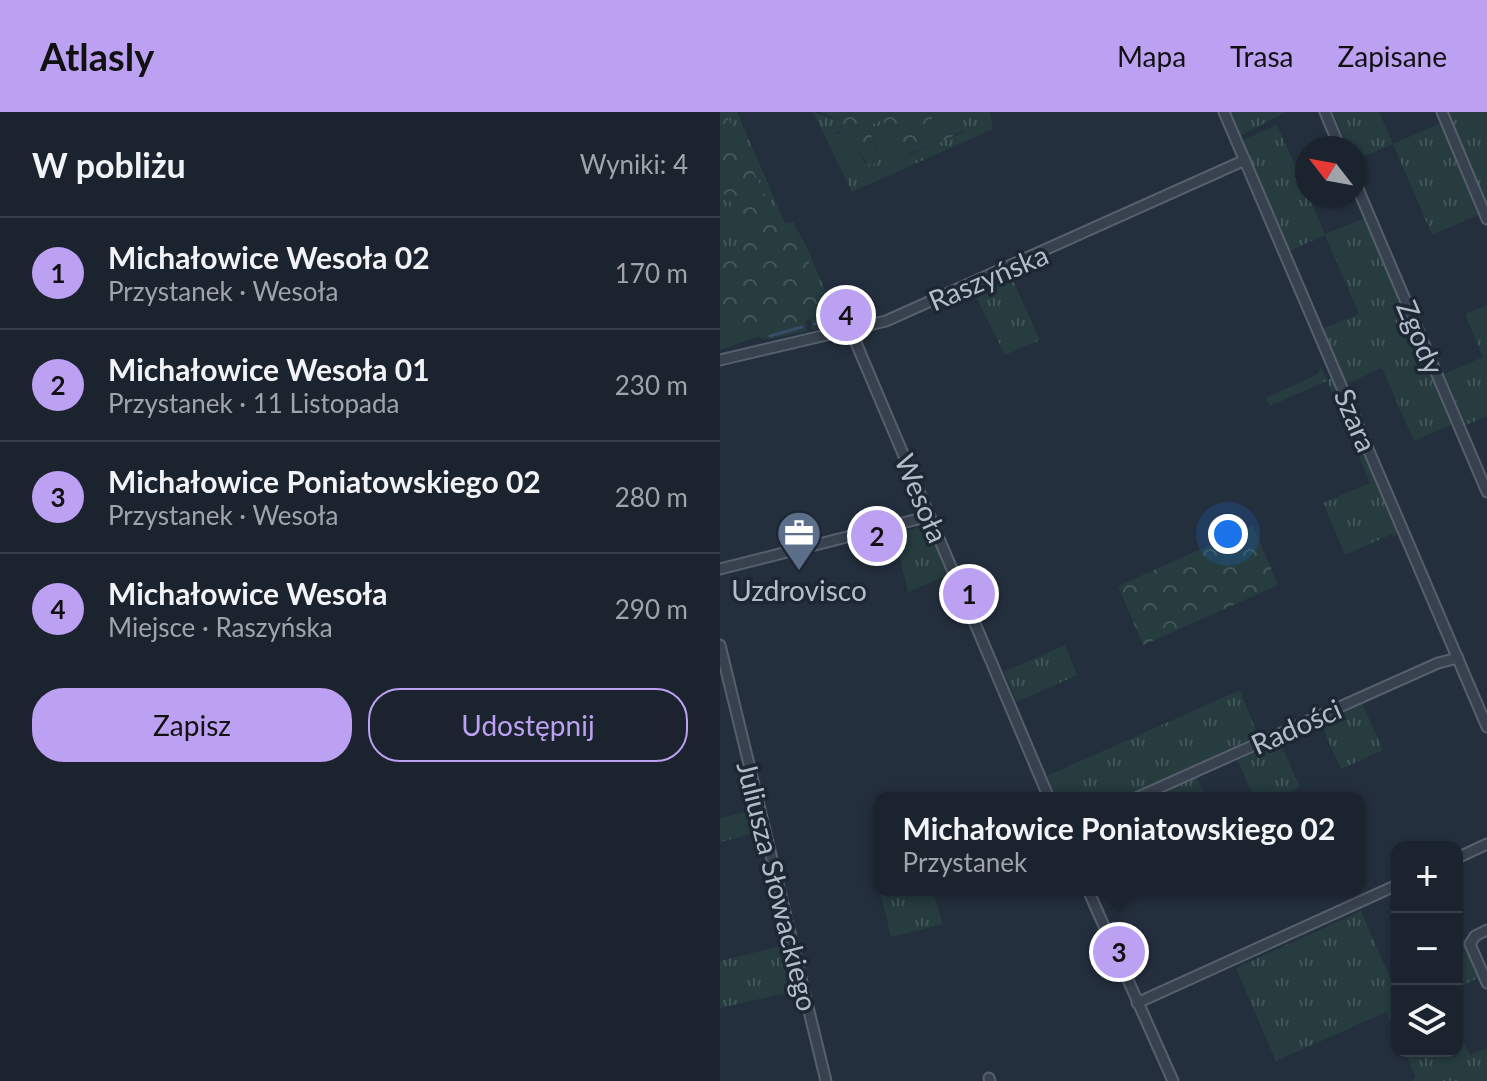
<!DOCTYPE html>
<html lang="pl">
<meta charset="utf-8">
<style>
:root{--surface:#1b232e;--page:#282f3a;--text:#f1f3f6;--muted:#a0a4aa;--line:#39404a;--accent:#bca0f2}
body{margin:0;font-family:Lato,sans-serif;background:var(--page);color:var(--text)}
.controls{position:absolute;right:24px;bottom:24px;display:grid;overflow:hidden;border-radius:16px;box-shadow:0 2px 6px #0004}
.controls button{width:72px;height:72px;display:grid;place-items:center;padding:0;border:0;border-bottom:2px solid var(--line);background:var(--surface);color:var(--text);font:40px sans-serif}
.compass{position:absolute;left:575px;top:24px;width:72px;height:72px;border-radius:50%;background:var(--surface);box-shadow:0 2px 6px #0004;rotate:301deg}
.you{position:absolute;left:508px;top:422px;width:28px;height:28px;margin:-20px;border:6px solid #fff;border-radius:50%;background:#1a73e8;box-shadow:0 0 0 12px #1a73e833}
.badge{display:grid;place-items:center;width:52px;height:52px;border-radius:50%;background:var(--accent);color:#111;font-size:26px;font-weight:700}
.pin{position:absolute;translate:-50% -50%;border:4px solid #fff;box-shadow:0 2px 8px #0006}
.popup{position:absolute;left:153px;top:680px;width:492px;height:104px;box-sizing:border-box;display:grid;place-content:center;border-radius:16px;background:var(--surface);filter:drop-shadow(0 2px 6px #0005);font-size:26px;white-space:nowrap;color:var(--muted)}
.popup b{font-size:30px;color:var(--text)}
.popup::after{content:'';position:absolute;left:50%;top:100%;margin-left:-16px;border:16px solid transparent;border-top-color:var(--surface)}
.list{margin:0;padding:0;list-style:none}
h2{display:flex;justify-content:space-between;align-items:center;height:104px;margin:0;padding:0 32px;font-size:34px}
h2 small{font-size:26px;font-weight:400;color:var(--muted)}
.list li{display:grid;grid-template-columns:52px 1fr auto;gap:24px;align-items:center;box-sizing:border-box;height:112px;padding:0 32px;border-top:2px solid var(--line)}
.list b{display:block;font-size:30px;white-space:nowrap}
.list p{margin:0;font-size:26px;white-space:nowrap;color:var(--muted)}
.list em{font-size:26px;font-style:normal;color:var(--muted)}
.actions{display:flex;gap:16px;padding:24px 32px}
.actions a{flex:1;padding:18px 0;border:2px solid var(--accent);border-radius:32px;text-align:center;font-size:28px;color:var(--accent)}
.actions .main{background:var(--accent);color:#111}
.icon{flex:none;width:44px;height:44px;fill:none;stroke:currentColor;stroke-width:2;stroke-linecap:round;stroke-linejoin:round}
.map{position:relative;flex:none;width:767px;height:969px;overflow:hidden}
header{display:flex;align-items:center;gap:48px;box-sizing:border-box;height:112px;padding:0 40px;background:var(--accent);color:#111}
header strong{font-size:38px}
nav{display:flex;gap:44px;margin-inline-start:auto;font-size:28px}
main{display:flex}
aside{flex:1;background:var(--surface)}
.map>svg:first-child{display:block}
.grass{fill:url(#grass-tufts)}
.forest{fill:url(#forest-crowns)}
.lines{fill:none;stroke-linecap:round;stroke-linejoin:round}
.stream{stroke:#394c67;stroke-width:3}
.street-casing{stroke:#565f6c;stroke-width:13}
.street{stroke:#38414e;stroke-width:9}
.labels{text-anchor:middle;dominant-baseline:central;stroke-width:7;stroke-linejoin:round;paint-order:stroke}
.street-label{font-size:28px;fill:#b4bcc9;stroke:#1d2633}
.poi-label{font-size:28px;fill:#b4bcc9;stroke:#1d2633}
</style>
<header>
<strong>Atlasly</strong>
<nav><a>Mapa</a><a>Trasa</a><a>Zapisane</a></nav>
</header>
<main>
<aside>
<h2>W pobliżu<small>Wyniki: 4</small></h2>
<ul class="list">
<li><span class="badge">1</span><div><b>Michałowice Wesoła 02</b><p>Przystanek · Wesoła</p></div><em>170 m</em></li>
<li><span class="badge">2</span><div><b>Michałowice Wesoła 01</b><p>Przystanek · 11 Listopada</p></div><em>230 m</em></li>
<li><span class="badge">3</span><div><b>Michałowice Poniatowskiego 02</b><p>Przystanek · Wesoła</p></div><em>280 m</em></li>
<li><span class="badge">4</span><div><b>Michałowice Wesoła</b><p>Miejsce · Raszyńska</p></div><em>290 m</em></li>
</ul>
<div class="actions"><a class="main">Zapisz</a><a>Udostępnij</a></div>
</aside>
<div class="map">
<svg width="767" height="969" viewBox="0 0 767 969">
<defs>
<pattern id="grass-tufts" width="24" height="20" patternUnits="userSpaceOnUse" patternTransform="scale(2)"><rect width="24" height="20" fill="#263c3f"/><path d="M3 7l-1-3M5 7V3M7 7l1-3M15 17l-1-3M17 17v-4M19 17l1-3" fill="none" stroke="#435659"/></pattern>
<pattern id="forest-crowns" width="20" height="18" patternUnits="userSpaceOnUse" patternTransform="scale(2)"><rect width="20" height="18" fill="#263c3f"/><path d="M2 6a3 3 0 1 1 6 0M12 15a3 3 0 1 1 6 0" fill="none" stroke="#435659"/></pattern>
</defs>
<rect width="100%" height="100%" fill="#242f3e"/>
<g class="grass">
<path d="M5 0H17L65 111 73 110 88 138 119 212 93 218 90 207 85 209 87 219 50 227 37 225 0 238V220L34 221 111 201 77 123 54 102Z"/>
<path d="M93 0 121 9 122 18 116 21 139 40 145 51 157 36 149 17 157 8 172 15 171 25 188 43 244 20 232 16 211 23 206 18 215 0H270L273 17 132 80Z"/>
<path d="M507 0H566L518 25Z"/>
<path d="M613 0H659L673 32 721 11 758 103 712 123 673 32 635 48V32L627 34Z"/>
<path d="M726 0H767V97Z"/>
<path d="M557 13 605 122 645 106 732 312 694 329 662 256 626 272 639 308 579 164 602 217 639 202 605 123 569 139 523 33 525 27Z"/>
<path d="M0 77 33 119 32 126 0 155Z"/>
<path d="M300 155 290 162 320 228 285 243 252 177Z"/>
<path d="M767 193V304L746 313 724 262 763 245 745 202Z"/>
<path d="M601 255 607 268 615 265 634 318 629 320 607 269 550 294 546 286 598 262Z"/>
<path d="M641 335 678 418 674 426 672 422 625 443 603 391 650 371 636 337Z"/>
<path d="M204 414 211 426 214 425 230 462 188 480 175 425 155 426Z"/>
<path d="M345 533 357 563 297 590 284 560Z"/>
<path d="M520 578 538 624 406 686H337L327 664Z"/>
<path d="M642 591 663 638 621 657 600 610Z"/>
<path d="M559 628 580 675 556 686H534L517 647Z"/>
<path d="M476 665 486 686H435L434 684Z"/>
<path d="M34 698 47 742 39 720 0 730V706Z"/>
<path d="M160 778H212L223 812 171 825Z"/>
<path d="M641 799 677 882V924L666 900 556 949 516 856Z"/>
<path d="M58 803 62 804 73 850 71 858 75 860 80 878 0 896V849L65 833Z"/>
<path d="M737 806 758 866 737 876Z"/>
<path d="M737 915 750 943 767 936V969H691L696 966 684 939H737Z"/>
</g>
<g class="forest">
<path d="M0 0H5L54 102 77 123 111 201 34 221 0 220V155L32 126 33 119 0 77Z"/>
<path d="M101 0H215L206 18 211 23 241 13 245 17 224 29 183 43 170 33 172 15 157 8 149 17 159 44 152 56 139 40 119 35 116 26 122 17 121 9Z"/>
<path d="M533 414 558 473 423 533 398 474Z"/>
</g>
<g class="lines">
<g class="stream">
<path d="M94 212 112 208"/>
<path d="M50 224 82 215"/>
</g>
<g class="street-casing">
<g id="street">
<path d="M504 0 767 615"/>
<path d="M605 0 620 36"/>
<path d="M722 0 767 107"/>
<path d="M635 70 767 380"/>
<path d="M131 219 329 686"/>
<path d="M0 248 166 209 525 48"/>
<path d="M0 457 210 404"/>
<path d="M0 533 106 969"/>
<path d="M416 686 718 551 738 546"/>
<path d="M737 746 767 732"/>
<path d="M368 778 453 969"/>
<path d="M767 818 755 824 750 832 767 871"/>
<path d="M417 891 677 773"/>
<path d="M269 966 270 969"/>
</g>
</g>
<use href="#street" class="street"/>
</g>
<defs>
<g id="office-pin" transform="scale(2.3)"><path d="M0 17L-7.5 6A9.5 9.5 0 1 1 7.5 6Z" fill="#5c6f8a" stroke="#1d2633"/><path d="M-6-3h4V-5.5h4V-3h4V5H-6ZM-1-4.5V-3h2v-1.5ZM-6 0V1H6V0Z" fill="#fff"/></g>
</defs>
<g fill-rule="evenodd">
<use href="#office-pin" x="79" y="421"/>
</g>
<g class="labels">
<g class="street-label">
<text transform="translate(268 165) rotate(-23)">Raszyńska</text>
<text transform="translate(701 225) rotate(67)">Zgody</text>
<text transform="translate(636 308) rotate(67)">Szara</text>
<text transform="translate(202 386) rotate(67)">Wesoła</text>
<text transform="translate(576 614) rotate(-24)">Radości</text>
<text transform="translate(58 774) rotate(76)">Juliusza Słowackiego</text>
</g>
<g class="poi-label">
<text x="79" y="478">Uzdrovisco</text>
</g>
</g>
</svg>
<div class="controls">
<button>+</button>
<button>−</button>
<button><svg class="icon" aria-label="layers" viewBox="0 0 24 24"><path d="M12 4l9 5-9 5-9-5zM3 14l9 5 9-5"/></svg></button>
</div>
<svg class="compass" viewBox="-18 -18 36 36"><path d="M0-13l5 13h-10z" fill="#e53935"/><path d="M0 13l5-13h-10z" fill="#a0a4aa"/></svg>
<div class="you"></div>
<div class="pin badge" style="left:249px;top:482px">1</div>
<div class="pin badge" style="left:157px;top:424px">2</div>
<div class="pin badge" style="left:399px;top:840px">3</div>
<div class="popup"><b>Michałowice Poniatowskiego 02</b>Przystanek</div>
<div class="pin badge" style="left:126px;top:203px">4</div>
</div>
</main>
